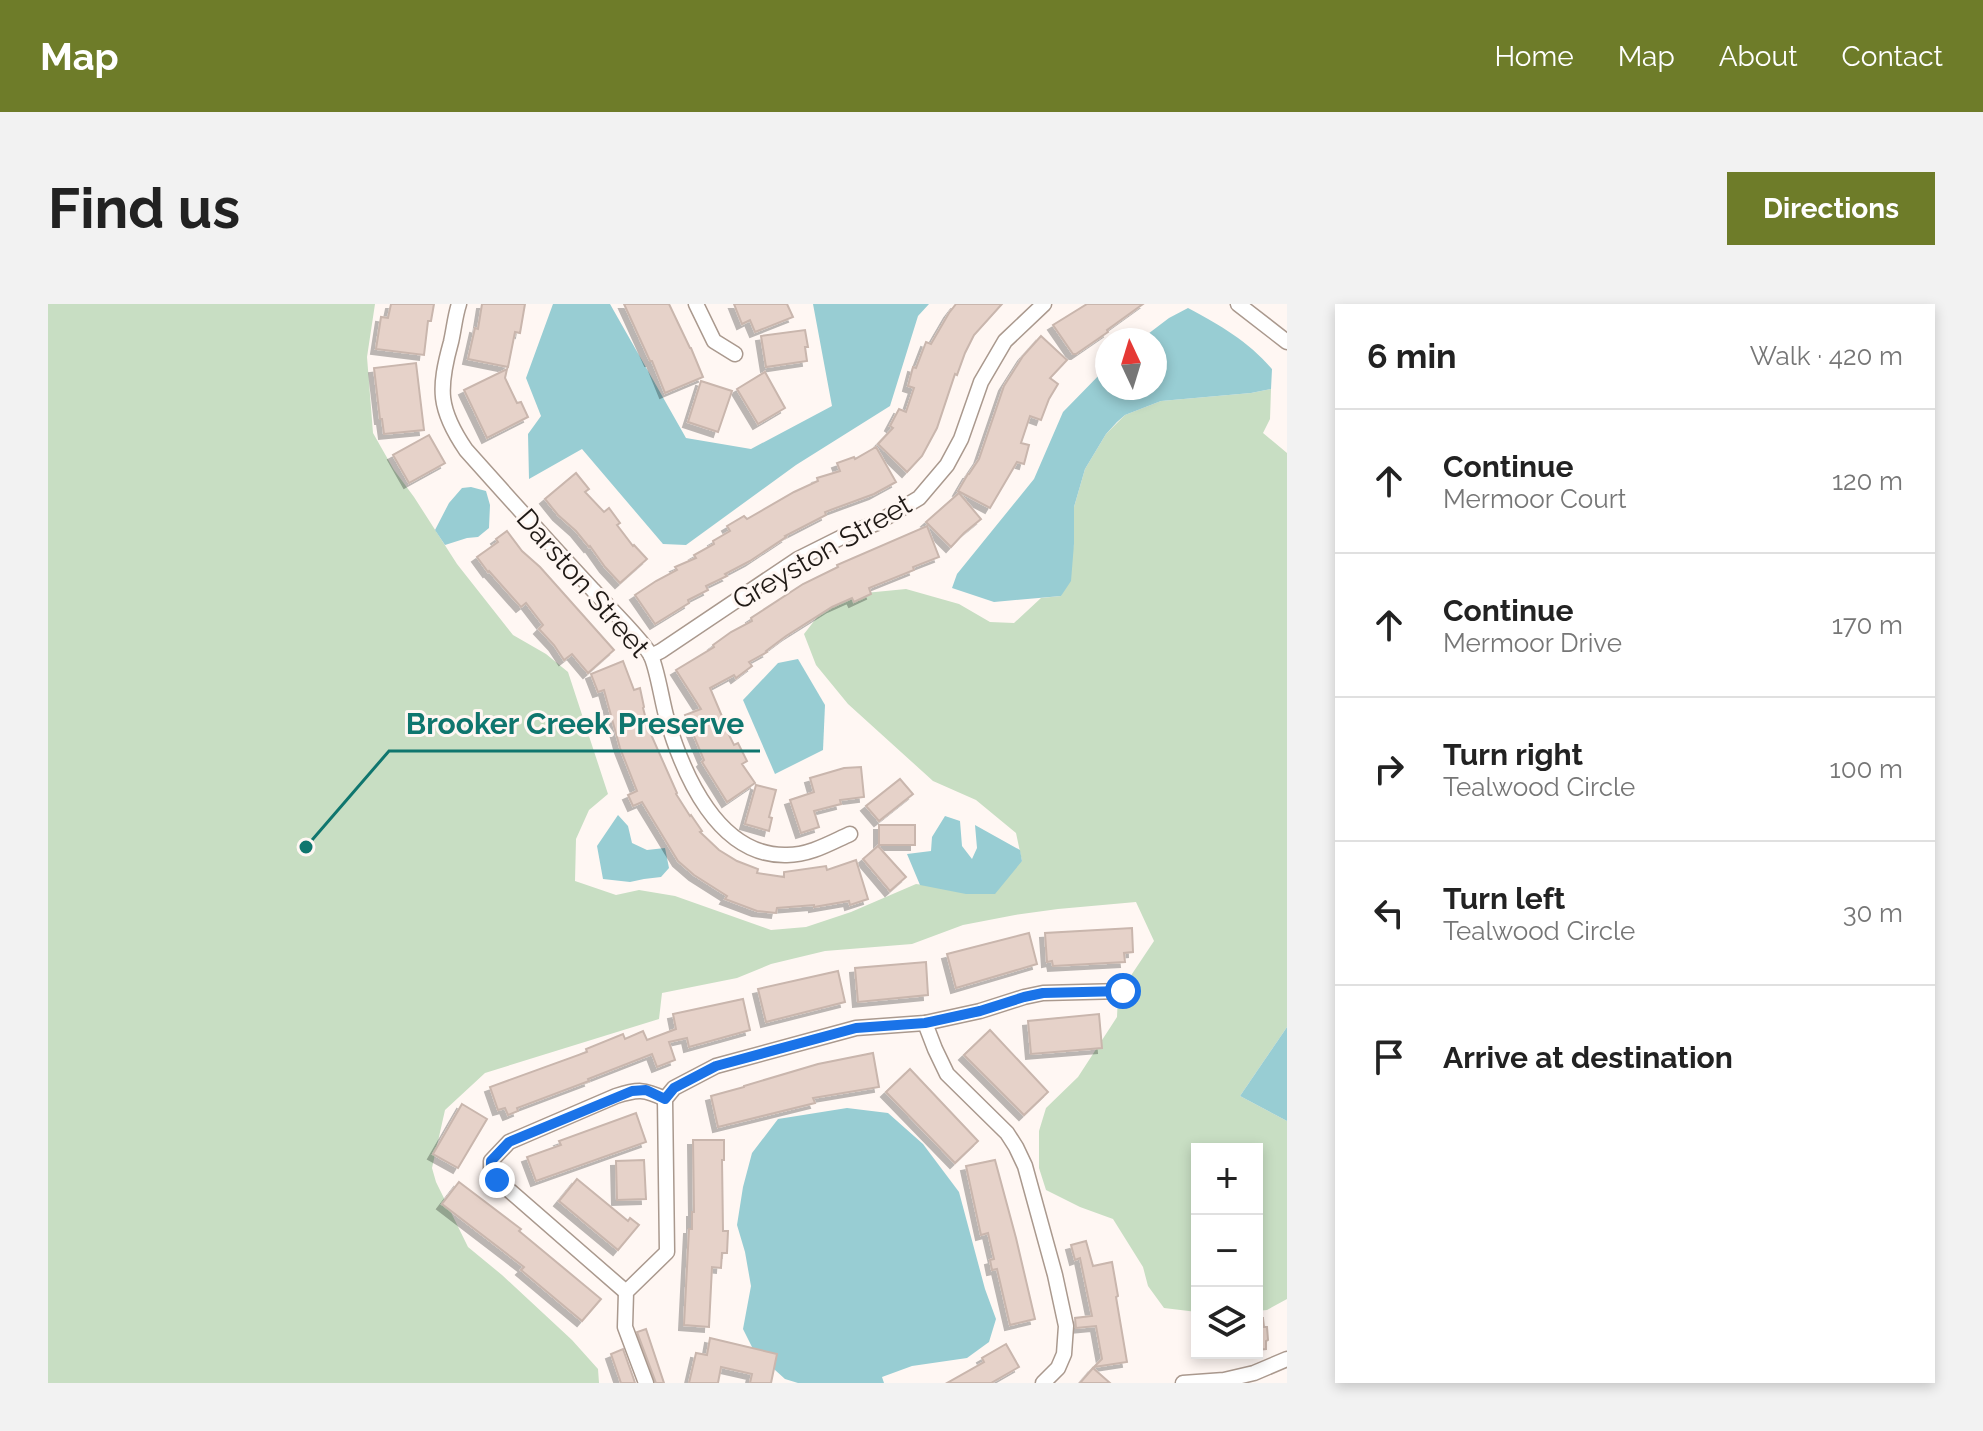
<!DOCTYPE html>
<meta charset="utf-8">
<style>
:root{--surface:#fff;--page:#f2f2f2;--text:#222;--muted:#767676;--line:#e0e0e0;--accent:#6e7c29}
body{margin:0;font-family:Raleway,sans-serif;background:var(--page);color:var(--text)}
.controls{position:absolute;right:24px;bottom:24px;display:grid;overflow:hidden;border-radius:0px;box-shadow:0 4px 12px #0003}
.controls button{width:72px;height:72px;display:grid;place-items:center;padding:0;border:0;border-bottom:2px solid var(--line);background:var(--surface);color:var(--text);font:40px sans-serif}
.compass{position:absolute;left:1047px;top:24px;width:72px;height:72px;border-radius:50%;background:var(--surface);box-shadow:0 4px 12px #0003;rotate:356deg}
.stop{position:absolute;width:24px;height:24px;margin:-18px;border:6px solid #1a73e8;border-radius:50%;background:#fff}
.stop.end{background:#1a73e8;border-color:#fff;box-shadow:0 2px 8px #0008}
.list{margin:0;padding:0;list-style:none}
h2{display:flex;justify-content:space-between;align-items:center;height:104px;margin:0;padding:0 32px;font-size:34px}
h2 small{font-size:26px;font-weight:400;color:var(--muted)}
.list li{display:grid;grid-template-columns:52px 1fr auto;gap:24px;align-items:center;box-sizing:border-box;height:144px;padding:0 32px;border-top:2px solid var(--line)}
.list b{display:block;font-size:30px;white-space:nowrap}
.list p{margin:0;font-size:26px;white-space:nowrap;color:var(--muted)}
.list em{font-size:26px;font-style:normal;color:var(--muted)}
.icon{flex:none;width:44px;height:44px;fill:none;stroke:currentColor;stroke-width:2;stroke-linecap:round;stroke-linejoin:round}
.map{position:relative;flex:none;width:1239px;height:1079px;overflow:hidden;border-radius:0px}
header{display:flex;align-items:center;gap:48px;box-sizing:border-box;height:112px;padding:0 40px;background:var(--accent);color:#fff}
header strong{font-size:38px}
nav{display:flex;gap:44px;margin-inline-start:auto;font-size:28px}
.intro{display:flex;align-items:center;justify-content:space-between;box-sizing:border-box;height:192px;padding:0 48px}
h1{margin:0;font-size:56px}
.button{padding:20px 36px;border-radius:0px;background:var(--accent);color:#fff;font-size:28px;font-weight:700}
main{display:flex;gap:48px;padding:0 48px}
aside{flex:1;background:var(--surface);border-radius:0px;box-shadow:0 4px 12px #0003}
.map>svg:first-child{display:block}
.green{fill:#c8dec3}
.water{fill:#98cdd3}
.building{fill:#e6d2c9;stroke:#c9b6ad;stroke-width:2;filter:url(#shadow)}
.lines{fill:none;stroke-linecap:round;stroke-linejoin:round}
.minor-casing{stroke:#aa998e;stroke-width:17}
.minor{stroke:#fff;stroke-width:14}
.route{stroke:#1a73e8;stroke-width:10}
.labels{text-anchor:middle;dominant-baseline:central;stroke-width:6;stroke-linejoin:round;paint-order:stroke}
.street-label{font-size:28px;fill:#201a16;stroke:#fff7f3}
.leader{fill:none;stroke:#0f766e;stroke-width:3}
.callout-dot{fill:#0f766e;stroke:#fff7f3;stroke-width:3}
.callout-label{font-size:30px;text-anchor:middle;font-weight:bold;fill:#0f766e;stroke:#fff7f3;stroke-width:6;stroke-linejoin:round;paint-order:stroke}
</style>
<header>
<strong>Map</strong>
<nav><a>Home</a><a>Map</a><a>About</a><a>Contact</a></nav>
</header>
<div class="intro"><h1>Find us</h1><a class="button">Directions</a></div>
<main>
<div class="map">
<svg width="1239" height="1079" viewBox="0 0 1239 1079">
<defs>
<filter id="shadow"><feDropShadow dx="-5" dy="5" stdDeviation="0" flood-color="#0004"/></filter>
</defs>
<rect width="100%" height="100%" fill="#fff7f3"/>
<path class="green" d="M0 0H327L319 53 325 129 346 166 366 193 409 260 465 331 498 350 520 368 560 490 541 506 528 535 527 577 568 591 591 586 627 592 723 626 758 623 803 608 868 580 883 582 974 557 968 529 928 496 885 477 800 400 768 361 756 330 777 303 817 289 858 285 911 300 942 318 966 319 993 294 1013 292 1026 240V203L1037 165 1058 130 1077 111 1113 97 1203 89 1223 85 1222 115 1215 129 1239 149V723L1192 792 1239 817V995L1219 1006 1209 1007V845H1149V1008L1116 1004 1100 982 1095 963 1065 915 1032 903 998 886 991 864V827L998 804 1030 773 1069 713 1070 691 1106 637 1088 598 1010 605 967 611 915 621 864 640 777 647 723 660 689 674 614 689 611 715 437 769 397 806 384 864 388 878 420 943 454 971 524 1036 550 1065 551 1079H0Z"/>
<g class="water">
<path d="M505 0H562L638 134 703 145 784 102 765 0H881L870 12 842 102 748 161 638 241 615 240 534 145 481 175 480 130 493 112 478 74Z"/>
<path d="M1140 4C1173 22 1199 36 1224 65L1223 85 1203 89 1113 97 1077 111 1069 118 1058 130 1037 165 1026 203V240L1023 277 1013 292 946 298 904 284 909 270 986 175 1015 108 1059 63V84H1107V36H1092L1121 14Z"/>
<path d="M423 183 438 187 442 201 441 224 430 233 419 234 397 241 387 226 401 199 414 184Z"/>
<path d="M750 355 777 401 775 446 727 470 695 396 730 359Z"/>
<path d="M570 511 580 522 584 539 599 546 617 544 621 564 613 573 596 575 582 578 555 575 549 542Z"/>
<path d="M897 512 912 517 914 542 924 555 929 544 927 521 972 546 974 557 947 590H918L872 581 859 550 883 547 884 533Z"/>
<path d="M1239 723V817L1192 792Z"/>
<path d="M799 804 840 809 875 840 911 888 937 985 948 1015 941 1038 919 1054 864 1062 834 1073 836 1079H750L737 1075 706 1047 695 1025 703 982 697 948 689 921 695 883 704 849 730 815Z"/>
</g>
<g class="building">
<path d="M343 0H386L383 17H380L376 51 328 45 333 13 340 14Z"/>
<path d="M434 0H477L472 29 467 28 460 63 420 55 427 24 430 25Z"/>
<path d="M576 0H621L642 44H643L655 73 617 89 604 57H602Z"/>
<path d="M686 0H739L745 13 707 28 702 16 694 20Z"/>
<path d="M908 0H954L926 31 917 49 909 71 907 70 889 124 874 152 859 168 830 140 845 124 842 122 851 105 858 108 866 84 860 82 865 63 868 64 878 38 883 40 901 9Z"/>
<path d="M1039 0H1095L1059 26 1060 28 1028 50H1025L1005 21Z"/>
<path d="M757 26 760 43H757L759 57 718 63 713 32Z"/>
<path d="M993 32 1019 56 1002 74 1010 80 1001 95 993 116 982 112 973 139 981 141 976 160 969 158 942 204 910 187 920 170H921L931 155 956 82 975 52Z"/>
<path d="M368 59 376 126 336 130 334 115H332L326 64Z"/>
<path d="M459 65 457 74 469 99 473 98 480 113 439 134 416 86Z"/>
<path d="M717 68 737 104 710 120 689 85Z"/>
<path d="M653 77 684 87 670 128 640 118Z"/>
<path d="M381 131 397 159 361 179 345 151Z"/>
<path d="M828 143 848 178 826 190 777 208 778 211 737 232 738 233 702 257 677 270 679 272 658 282 660 286 640 296 641 299 607 320 587 291 608 277 629 266 627 263 648 254 646 251 666 240 665 237 682 227 679 222 696 212 699 215 746 188 770 177 769 174 792 167 789 159 806 153 807 155Z"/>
<path d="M528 169 541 185 537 188 556 208 561 204 572 219 569 221 585 242 586 241 599 255 572 279 557 263 542 242 541 243 528 227 510 211 497 195Z"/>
<path d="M911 189 933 215 916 229 903 243 878 218Z"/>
<path d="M879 222 891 253 865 263 866 266 821 284 823 290 806 298 804 294 784 303 738 332 718 347 719 348 701 358 704 362 688 374 686 371 662 384 676 417H674L686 441 690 439 699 457 694 460 707 479 679 498 654 458 656 456 637 411 653 405 628 366 666 343 665 341 683 328 704 317 703 314 755 280 790 263 789 261Z"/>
<path d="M459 227 474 247 492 263 566 346 540 369 524 350 516 356 506 341 491 325 495 321 478 299 473 303 441 267 440 268 429 253 450 238 448 235Z"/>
<path d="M575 357 586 386 592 384 596 403 595 404 601 426 629 489 628 490 642 512 643 511 654 527 652 528 671 546 689 557 710 565 709 569 736 573V568L778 562 779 566 808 556 820 595 802 601 801 597 766 603V601L729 604 728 609 709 607 677 595 679 592 646 571 630 557 594 498 585 502 580 491 589 487 572 444 556 386 550 388 543 370Z"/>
<path d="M813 463 816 493 792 496 793 500 766 507 771 523 753 529 742 496 766 488 762 474 796 464Z"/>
<path d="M852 475 865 490 831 517 818 502Z"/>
<path d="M708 481 728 486 721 513 724 514 721 527 697 520Z"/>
<rect x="831" y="521" width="36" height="20"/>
<path d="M830 542 858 573 842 587 815 555Z"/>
<path d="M1084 624 1085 648 1076 649 1077 658 1005 662 1004 657 999 658 997 629Z"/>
<path d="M981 629 989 660 908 684 899 650Z"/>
<path d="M878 658 880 691 810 698 807 664Z"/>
<path d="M790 667 797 698 718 718 710 685Z"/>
<path d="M695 695 702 726 641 743 639 734 621 738 627 756 609 763 604 750 540 775 541 777 469 804 470 807 460 811 457 804 450 806 442 783 539 748 538 745 575 730 577 735 595 727 599 736 628 725 625 710Z"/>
<path d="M1051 710 1054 744 983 750 980 717Z"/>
<path d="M942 726 1000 788 976 811 916 751Z"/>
<path d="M825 749 831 783 765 794 767 799 670 823 663 792 696 783V782L770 760Z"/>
<path d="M862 765 930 837 907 859 838 788Z"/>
<path d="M414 800 439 815 410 864 385 850Z"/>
<path d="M588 809 598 838 488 877 479 853 513 841 511 837Z"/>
<path d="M645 836H676V856H674L675 927H680L679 949H674L673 964 664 963 661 1023 636 1021 641 925H644V908H646Z"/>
<path d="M596 856 598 895 569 896 568 857Z"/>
<path d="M947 856 968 934 987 1015 962 1021 949 965 944 966 942 956 946 955 940 929 933 931 918 862Z"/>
<path d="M529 875 580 917 582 914 591 921 570 946 511 897Z"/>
<path d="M411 878 473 925 471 927 553 995 534 1017 473 966 476 963 394 900Z"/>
<path d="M1038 937 1045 962 1064 958 1070 992 1068 993 1079 1058 1046 1063 1054 1055 1048 1022 1028 1024 1027 1014 1044 1012 1032 954 1027 956 1023 941Z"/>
<path d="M1209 1014H1215L1216 1023H1219L1220 1036 1218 1037V1045L1209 1046Z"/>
<path d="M598 1025 616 1079H608L589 1028Z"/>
<path d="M662 1034 729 1050 723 1079H702L704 1070 673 1063 670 1079H641L648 1049 659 1051Z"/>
<path d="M958 1040 971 1063 943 1079H899L936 1058 934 1054Z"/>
<path d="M575 1045 585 1073 587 1079H573L563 1050Z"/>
<path d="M1045 1064 1062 1079H1032Z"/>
</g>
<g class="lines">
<g class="minor-casing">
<g id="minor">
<path d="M411 0C407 12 406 25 403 38 390 85 390 105 418 146 460 193 502 240 545 286 561 304 590 331 602 350 609 362 614 399 619 415 635 470 670 553 739 551 762 551 782 539 802 530"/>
<path d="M648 0 666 37 687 50"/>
<path d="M1190 0 1239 38"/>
<path d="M603 352 613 347 750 255 798 231 829 219 871 194 899 161 913 135 933 78 957 37 996 0"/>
<path d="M877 719 887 745 899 770 959 829 968 843 977 862 1007 971 1018 1022 1016 1050 1010 1064 995 1079"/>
<path d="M578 988 446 873 443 867V857L461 838 568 792C590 785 596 785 617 795"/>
<path d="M598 1079 577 1023 578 988 619 948 617 795 626 784 668 762 808 724 877 719 932 707 976 693 995 689 1075 687"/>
<path d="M1135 1079 1176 1076 1206 1069 1239 1055"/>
</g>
</g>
<use href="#minor" class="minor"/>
</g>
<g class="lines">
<path class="route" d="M449 876 443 867V857L461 838 584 787 598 786 617 795 626 784 668 762 808 724 877 719 932 707 976 693 995 689 1075 687"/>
</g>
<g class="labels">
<g class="street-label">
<text transform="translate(774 248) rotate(-30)">Greyston Street</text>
<text transform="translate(535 279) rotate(49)">Darston Street</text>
</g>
</g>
<path class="leader" d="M258 543L341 447H712"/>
<circle class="callout-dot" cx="258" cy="543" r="8"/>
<g class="callout-label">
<text x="527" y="430">Brooker Creek Preserve</text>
</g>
</svg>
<div class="controls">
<button>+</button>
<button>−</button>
<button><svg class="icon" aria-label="layers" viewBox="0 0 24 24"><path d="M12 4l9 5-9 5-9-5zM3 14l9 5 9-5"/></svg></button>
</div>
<svg class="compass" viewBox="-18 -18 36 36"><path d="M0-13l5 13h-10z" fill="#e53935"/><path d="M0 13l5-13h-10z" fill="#767676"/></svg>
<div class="stop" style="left:1075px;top:687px"></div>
<div class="stop end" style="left:449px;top:876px"></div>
</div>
<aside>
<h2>6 min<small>Walk · 420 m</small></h2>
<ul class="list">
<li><svg class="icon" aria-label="ahead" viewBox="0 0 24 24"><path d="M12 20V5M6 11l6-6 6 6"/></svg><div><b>Continue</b><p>Mermoor Court</p></div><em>120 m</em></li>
<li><svg class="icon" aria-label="ahead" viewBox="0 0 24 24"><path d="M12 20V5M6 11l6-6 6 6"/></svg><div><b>Continue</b><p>Mermoor Drive</p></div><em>170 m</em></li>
<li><svg class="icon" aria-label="right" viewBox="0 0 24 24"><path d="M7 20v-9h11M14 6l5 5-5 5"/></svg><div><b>Turn right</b><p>Tealwood Circle</p></div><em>100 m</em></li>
<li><svg class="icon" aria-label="left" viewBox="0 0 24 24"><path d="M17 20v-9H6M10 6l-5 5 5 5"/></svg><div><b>Turn left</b><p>Tealwood Circle</p></div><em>30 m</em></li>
<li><svg class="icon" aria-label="arrive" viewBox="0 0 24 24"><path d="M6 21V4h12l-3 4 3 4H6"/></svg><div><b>Arrive at destination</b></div></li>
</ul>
</aside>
</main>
